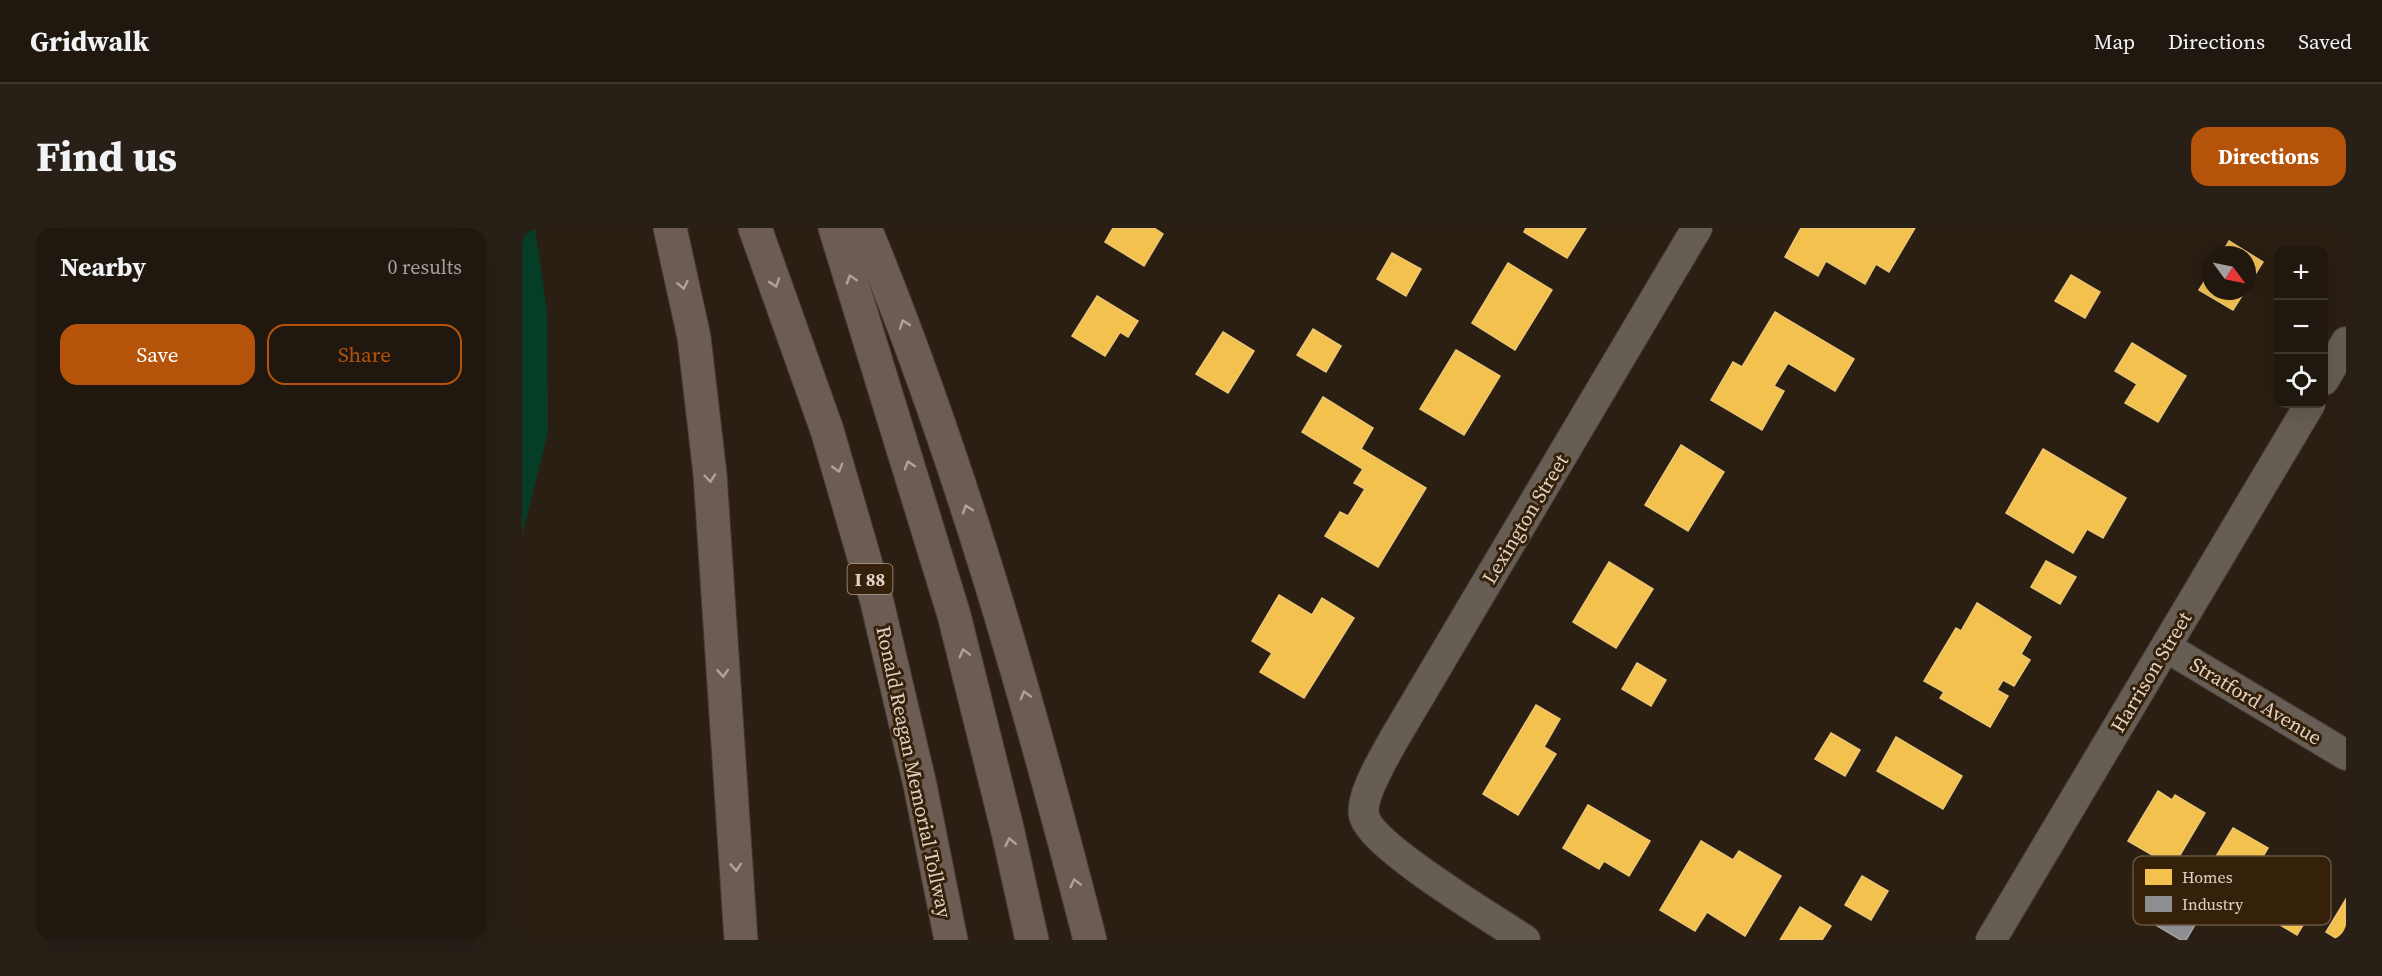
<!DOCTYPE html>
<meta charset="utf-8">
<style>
:root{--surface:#20170e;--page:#282017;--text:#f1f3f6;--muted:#a29f9e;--line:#3d362e;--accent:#b45309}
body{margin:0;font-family:"Source Serif 4",serif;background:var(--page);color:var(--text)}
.controls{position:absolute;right:18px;top:18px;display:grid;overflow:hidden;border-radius:12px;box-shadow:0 6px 24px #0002}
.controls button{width:54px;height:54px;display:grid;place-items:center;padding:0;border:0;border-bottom:2px solid var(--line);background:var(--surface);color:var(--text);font:30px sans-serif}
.compass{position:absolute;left:1680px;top:18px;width:54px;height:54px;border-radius:50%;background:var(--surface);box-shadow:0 6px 24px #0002;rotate:123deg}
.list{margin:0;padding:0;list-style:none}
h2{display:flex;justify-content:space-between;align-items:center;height:78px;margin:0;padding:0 24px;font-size:26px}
h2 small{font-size:20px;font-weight:400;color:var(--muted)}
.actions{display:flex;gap:12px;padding:18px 24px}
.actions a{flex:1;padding:14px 0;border:2px solid var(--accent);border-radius:18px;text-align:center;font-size:21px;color:var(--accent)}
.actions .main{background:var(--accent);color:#fff}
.icon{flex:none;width:33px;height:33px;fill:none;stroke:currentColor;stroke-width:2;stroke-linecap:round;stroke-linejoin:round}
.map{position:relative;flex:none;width:1824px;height:712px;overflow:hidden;border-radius:18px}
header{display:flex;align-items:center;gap:36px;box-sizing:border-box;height:84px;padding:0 30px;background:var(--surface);border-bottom:2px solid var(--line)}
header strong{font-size:28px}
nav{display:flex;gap:33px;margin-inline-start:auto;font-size:21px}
.intro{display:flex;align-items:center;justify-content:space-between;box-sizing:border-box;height:144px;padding:0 36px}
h1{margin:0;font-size:42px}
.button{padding:15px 27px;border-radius:18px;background:var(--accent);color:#fff;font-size:21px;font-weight:700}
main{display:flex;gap:36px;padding:0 36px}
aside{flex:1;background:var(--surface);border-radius:18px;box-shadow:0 6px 24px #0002}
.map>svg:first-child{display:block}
.green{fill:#063d27}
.homes{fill:#f2c14e;stroke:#edc672;stroke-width:1.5}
.industry{fill:#8d8d92;stroke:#a6a2a1;stroke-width:1.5}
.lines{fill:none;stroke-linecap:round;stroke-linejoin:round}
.street-casing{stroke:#453b33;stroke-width:32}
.highway-casing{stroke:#453b33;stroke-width:35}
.street{stroke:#665d54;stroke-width:30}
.highway{stroke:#6c5c53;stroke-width:33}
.oneway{stroke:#b2a397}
.labels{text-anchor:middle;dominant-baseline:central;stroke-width:6;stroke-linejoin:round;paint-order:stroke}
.shield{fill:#352009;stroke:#ad9d8d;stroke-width:1.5}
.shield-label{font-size:18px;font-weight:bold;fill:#e0d2c5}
.street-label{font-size:20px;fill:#e0d2c5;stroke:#352009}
.key{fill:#352009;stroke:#685541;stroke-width:1.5}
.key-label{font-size:16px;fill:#e0d2c5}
</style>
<header>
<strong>Gridwalk</strong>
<nav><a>Map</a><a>Directions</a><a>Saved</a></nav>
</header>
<div class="intro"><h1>Find us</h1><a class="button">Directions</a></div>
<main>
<aside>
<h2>Nearby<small>0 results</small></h2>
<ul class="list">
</ul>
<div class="actions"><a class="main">Save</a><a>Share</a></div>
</aside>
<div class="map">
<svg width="1824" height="712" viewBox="0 0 1824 712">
<rect width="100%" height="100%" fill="#2b1f13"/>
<path class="green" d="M0 0H13L25 82 26 204 0 308Z"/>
<g class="homes">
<path d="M591 0H632L641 6 622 38 583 14Z"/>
<path d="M1004 0H1064L1045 30 1002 4Z"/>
<path d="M1279 0H1393L1367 44 1354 36 1343 56 1304 33 1296 48 1263 29Z"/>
<path d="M1707 13 1741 34 1725 59V27H1699Z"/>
<path d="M870 25 899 41 884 68 855 51Z"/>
<path d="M986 35 1030 62 993 122 950 95Z"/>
<path d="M1689 43V63H1723L1711 82 1677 62Z"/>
<path d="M1549 47 1578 64 1563 90 1533 73Z"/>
<path d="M575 68 616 93 606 109 598 104 583 128 550 108Z"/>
<path d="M1253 84 1332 131 1313 163 1266 135 1252 158 1262 163 1240 202 1189 172 1211 134 1220 139Z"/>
<path d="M791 101 819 118 804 144 775 127Z"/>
<path d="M701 104 732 123 706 165 674 146Z"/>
<path d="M1610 115 1664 148 1636 194 1603 175 1615 156 1593 143Z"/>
<path d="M934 122 978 148 942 207 898 181Z"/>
<path d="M801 169 851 200 839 221 904 260 856 339 803 308 818 284 826 288 843 261 832 255 841 241 780 204Z"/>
<path d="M1159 217 1202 244 1166 303 1123 277Z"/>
<path d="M1521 221 1604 270 1581 310 1565 301 1551 325 1484 285Z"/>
<path d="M1524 333 1554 349 1538 376 1509 359Z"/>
<path d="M1087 334 1131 361 1094 420 1051 394Z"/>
<path d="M757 367 790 387 800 370 832 390 782 470 738 444 750 425 730 413Z"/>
<path d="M1455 375 1509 409 1499 426 1508 432 1492 458 1481 452 1475 462 1486 468 1468 499 1418 470 1422 464 1402 453 1434 400 1439 403Z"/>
<path d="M1115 435 1144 452 1129 478 1100 461Z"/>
<path d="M1014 477 1038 491 1022 519 1034 526 996 587 961 566Z"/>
<path d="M1309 505 1338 522 1323 548 1293 531Z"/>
<path d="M1374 509 1440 548 1421 581 1355 543Z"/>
<path d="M1636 563 1650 572 1653 567 1683 585 1651 639 1606 613Z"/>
<path d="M1066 577 1128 613 1107 648 1082 633 1077 641 1041 620Z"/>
<path d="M1711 600 1746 620 1715 673 1680 652Z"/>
<path d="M1179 613 1211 632 1217 623 1259 648 1223 708 1185 684 1173 703 1138 682Z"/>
<path d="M1756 629 1805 658 1775 707 1743 688 1754 669 1738 659Z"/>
<path d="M1340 648 1366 663 1349 692 1323 677Z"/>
<path d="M1824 671V712H1817L1804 704Z"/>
<path d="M1278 679 1309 698 1300 712H1258Z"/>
</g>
<path class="industry" d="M1652 662 1683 680 1664 712H1659L1632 696Z"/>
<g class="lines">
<g class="street-casing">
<g id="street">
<path d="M1802 152 1824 114"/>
<path d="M1644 419 1824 527"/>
<path d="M1003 712C972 691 848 618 842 587 838 568 863 528 872 511L1175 0"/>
<path d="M1469 712 1788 176"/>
</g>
</g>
<g class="highway-casing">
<g id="highway">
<path d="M148 0 172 109 188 246 219 712"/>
<path d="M233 0 305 202 355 374 398 557 429 712"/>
<path d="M313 0 432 387 486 604 510 712"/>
<path d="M343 0C438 231 506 470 568 712"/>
</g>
</g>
<use href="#street" class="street"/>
<use href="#highway" class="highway"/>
</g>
<defs><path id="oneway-chevron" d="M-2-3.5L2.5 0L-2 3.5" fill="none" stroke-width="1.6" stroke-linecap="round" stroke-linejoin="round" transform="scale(1.5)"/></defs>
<g class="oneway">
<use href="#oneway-chevron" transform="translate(329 51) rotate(-108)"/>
<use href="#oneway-chevron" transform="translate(253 55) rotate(71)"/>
<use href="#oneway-chevron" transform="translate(161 57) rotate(78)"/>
<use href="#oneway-chevron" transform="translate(382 96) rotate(-110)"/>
<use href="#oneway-chevron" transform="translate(387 237) rotate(-107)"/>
<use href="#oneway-chevron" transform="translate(316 240) rotate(74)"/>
<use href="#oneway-chevron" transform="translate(188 250) rotate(85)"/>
<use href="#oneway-chevron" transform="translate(445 281) rotate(-108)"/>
<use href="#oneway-chevron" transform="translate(442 425) rotate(-104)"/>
<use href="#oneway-chevron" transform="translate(201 445) rotate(86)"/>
<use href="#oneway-chevron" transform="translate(503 467) rotate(-106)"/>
<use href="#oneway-chevron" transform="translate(488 614) rotate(-103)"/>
<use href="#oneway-chevron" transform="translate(214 639) rotate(86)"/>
<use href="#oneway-chevron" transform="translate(553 655) rotate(-104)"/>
</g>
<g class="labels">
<rect class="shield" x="325.5" y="336" width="45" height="30" rx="4.5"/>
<g class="shield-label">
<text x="348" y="351">I 88</text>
</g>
<g class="street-label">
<text transform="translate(1003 291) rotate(-59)">Lexington Street</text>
<text transform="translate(1629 444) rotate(-59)">Harrison Street</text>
<text transform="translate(1734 473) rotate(31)">Stratford Avenue</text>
<text transform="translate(392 544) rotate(78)">Ronald Reagan Memorial Tollway</text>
</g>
</g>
<rect x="1611" y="628" width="198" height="69" rx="9" class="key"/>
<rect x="1623" y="641" width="27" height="16" fill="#f2c14e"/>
<rect x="1623" y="668" width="27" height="16" fill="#8d8d92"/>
<g class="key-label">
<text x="1660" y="655">Homes</text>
<text x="1660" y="682">Industry</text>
</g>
</svg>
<div class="controls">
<button>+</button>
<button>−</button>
<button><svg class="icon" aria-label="locate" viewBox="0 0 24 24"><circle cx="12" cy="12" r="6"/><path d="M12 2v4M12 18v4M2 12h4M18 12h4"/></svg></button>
</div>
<svg class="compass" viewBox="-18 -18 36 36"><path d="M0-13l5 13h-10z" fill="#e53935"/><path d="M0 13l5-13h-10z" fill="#a29f9e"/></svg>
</div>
</main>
